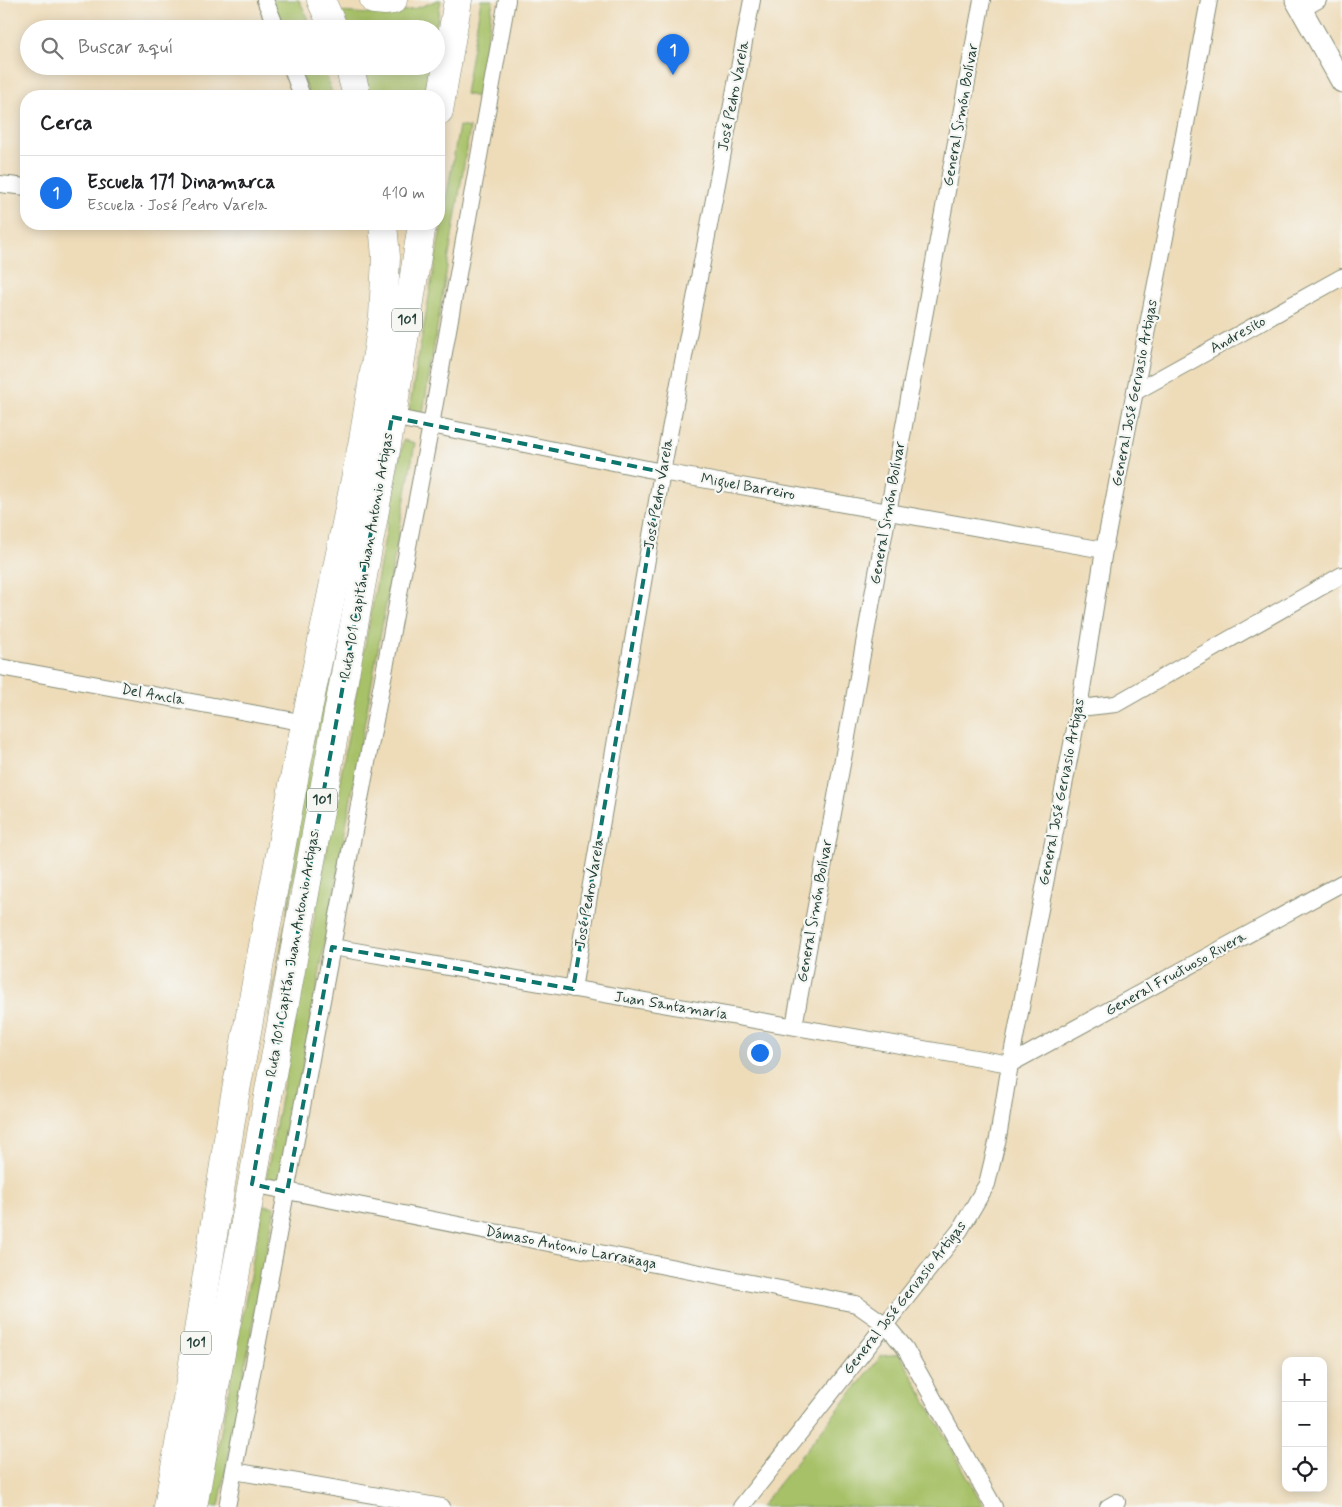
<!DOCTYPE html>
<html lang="es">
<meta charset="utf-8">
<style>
:root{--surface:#fff;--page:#f6f6f6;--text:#202124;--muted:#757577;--line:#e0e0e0;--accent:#1a73e8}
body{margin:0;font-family:Mynerve,sans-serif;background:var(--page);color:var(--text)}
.controls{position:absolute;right:15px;bottom:15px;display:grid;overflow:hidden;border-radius:10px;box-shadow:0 2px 12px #0003}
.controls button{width:45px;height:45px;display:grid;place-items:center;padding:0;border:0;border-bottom:1px solid var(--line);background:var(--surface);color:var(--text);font:25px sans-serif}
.you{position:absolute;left:759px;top:1052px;width:18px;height:18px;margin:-12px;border:4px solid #fff;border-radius:50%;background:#1a73e8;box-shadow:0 0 0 8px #1a73e833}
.badge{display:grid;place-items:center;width:32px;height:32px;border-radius:50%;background:var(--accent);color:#fff;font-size:16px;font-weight:700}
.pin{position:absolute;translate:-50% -41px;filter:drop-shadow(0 1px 2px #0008)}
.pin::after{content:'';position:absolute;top:26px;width:18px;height:15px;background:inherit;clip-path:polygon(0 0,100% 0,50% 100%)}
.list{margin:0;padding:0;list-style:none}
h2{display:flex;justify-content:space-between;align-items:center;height:65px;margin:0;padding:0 20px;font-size:21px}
h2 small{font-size:16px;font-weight:400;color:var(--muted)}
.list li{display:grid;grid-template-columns:32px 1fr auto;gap:15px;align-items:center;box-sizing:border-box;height:75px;padding:0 20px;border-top:1px solid var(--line)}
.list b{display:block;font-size:19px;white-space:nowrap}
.list p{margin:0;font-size:16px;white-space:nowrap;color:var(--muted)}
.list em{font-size:16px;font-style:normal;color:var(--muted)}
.icon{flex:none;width:28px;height:28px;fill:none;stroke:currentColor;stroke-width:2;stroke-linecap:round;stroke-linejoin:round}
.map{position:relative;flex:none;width:1342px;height:1507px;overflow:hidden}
.search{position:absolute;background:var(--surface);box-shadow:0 2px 12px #0003;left:20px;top:20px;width:425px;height:55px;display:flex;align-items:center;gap:12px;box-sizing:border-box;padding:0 18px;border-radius:28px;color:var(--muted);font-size:19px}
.panel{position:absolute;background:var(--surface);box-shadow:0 2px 12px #0003;left:20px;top:90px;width:425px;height:140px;border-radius:20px}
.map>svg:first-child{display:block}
.green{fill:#a7c167;stroke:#637f4e}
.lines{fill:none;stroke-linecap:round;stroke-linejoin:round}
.minor-casing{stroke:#868c76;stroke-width:18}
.tertiary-casing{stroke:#868c76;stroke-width:23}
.trunk-casing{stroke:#868c76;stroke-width:29}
.minor{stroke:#fff;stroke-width:16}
.tertiary{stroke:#fff;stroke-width:21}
.trunk{stroke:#fff;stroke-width:28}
.marked{fill:none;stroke:#0f766e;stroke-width:4;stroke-dasharray:10 6;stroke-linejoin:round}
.labels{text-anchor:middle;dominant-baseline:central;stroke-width:4.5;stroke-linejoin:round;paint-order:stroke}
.shield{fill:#f6f6f2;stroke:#60746d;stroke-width:1}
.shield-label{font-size:14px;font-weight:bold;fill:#1f3d34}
.street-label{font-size:15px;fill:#1f3d34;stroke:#f6f6f2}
</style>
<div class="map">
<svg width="1342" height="1507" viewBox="0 0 1342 1507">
<rect width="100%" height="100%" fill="#f6f6f2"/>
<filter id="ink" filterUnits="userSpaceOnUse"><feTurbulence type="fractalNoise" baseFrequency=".02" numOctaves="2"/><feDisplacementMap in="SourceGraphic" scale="10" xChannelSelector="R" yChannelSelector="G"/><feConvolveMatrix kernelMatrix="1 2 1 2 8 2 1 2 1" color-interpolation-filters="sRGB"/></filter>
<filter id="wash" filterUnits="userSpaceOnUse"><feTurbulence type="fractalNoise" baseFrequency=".0096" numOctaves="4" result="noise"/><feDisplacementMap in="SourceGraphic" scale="20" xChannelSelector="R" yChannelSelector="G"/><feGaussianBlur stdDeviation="1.12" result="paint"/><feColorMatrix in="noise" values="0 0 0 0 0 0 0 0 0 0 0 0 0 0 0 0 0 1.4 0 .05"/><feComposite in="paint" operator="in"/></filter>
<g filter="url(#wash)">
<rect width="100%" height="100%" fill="#eedcb9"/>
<g class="green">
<path d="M270 0H299L304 10 311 29H283Z"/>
<path d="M437 0H441L436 29H348L340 12C377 15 403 16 437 0Z"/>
<path d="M481 0H493L478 97 465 94Z"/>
<path d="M298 66H323L333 96H310Z"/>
<path d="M360 66H430L425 96H369Z"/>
<path d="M459 126 470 128 423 413 409 410Z"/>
<path d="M397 262 401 263 391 361 269 1017 288 907 301 793 319 710 333 655Z"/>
<path d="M403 440 415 443 282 1182 266 1179Z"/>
<path d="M263 1205 275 1207 219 1507H207Z"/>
<path d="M900 1354 984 1507H760L881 1356Z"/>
</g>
</g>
<g filter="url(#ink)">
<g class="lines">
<g class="minor-casing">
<g id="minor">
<path d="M265 0 277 29"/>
<path d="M1302 9 1318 0"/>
<path d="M291 66 302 96"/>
<path d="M0 184 26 187"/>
<path d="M1135 392 1342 277"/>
<path d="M392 417 662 472 1104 550"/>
<path d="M0 667 306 723"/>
<path d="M1079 708 1116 704 1342 575"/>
<path d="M332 947 1010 1064 1342 883"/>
<path d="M573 989 662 472 752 0"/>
<path d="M794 1026 982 0"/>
<path d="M252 1184 856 1304 886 1325 905 1348 994 1507"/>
<path d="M234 1471 442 1507"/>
<path d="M227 1507 332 947 431 425 507 0"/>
<path d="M741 1507 960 1230 987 1184 998 1138 1010 1064 1079 708 1104 550 1166 232 1209 0"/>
<path d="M1108 1507 1117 1502"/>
</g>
</g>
<g class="tertiary-casing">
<path id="tertiary" d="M1296 0 1342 82"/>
</g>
<g class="trunk-casing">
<g id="trunk">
<path d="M321 0 334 29"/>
<path d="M374 0 385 1 393 0"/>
<path d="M349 66 357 96"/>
<path d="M439 111 458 0"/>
<path d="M168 1507 191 1376 234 1101 296 769 363 440 383 317 386 257 383 224"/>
<path d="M193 1507 392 417 422 224"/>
</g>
</g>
<use href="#minor" class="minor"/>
<use href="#tertiary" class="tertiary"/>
<use href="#trunk" class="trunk"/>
</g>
</g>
<path class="marked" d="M392 417 662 472 573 989 332 947 287 1192 252 1184Z"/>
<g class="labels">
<g class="shield">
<rect x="392" y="308.5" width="30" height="23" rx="4"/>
<rect x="307" y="788.5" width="30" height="23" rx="4"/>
<rect x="181" y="1331.5" width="30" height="23" rx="4"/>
</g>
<g class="shield-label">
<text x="407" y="320">101</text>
<text x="322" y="800">101</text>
<text x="196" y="1343">101</text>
</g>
<g class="street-label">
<text transform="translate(734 96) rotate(-79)">José Pedro Varela</text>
<text transform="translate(961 115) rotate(-80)">General Simón Bolívar</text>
<text transform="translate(1238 335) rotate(-29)">Andresito</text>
<text transform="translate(1135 393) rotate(-79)">General José Gervasio Artigas</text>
<text transform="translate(748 487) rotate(10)">Miguel Barreiro</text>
<text transform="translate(659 494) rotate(-80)">José Pedro Varela</text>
<text transform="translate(888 513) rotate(-80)">General Simón Bolívar</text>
<text transform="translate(367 556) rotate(-80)">Ruta 101 Capitán Juan Antonio Artigas</text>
<text transform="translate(153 695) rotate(10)">Del Ancla</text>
<text transform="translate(1062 792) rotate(-79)">General José Gervasio Artigas</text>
<text transform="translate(590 893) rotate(-80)">José Pedro Varela</text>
<text transform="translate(815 911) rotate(-80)">General Simón Bolívar</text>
<text transform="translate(293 954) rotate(-80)">Ruta 101 Capitán Juan Antonio Artigas</text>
<text transform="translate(1176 974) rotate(-29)">General Fructuoso Rivera</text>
<text transform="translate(671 1006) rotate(9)">Juan Santamaría</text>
<text transform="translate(571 1248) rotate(11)">Dámaso Antonio Larrañaga</text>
<text transform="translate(905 1298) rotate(-52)">General José Gervasio Artigas</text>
</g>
</g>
</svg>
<div class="controls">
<button>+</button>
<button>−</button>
<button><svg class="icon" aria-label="locate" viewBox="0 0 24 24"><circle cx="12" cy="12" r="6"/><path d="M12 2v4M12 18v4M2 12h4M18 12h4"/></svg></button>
</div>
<div class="you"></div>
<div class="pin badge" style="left:673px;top:75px">1</div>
<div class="search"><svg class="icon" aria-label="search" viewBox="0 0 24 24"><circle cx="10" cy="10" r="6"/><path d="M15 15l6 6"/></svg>Buscar aquí</div>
<section class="panel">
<h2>Cerca<small></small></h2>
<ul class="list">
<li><span class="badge">1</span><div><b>Escuela 171 Dinamarca</b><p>Escuela · José Pedro Varela</p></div><em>410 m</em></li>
</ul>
</section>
</div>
